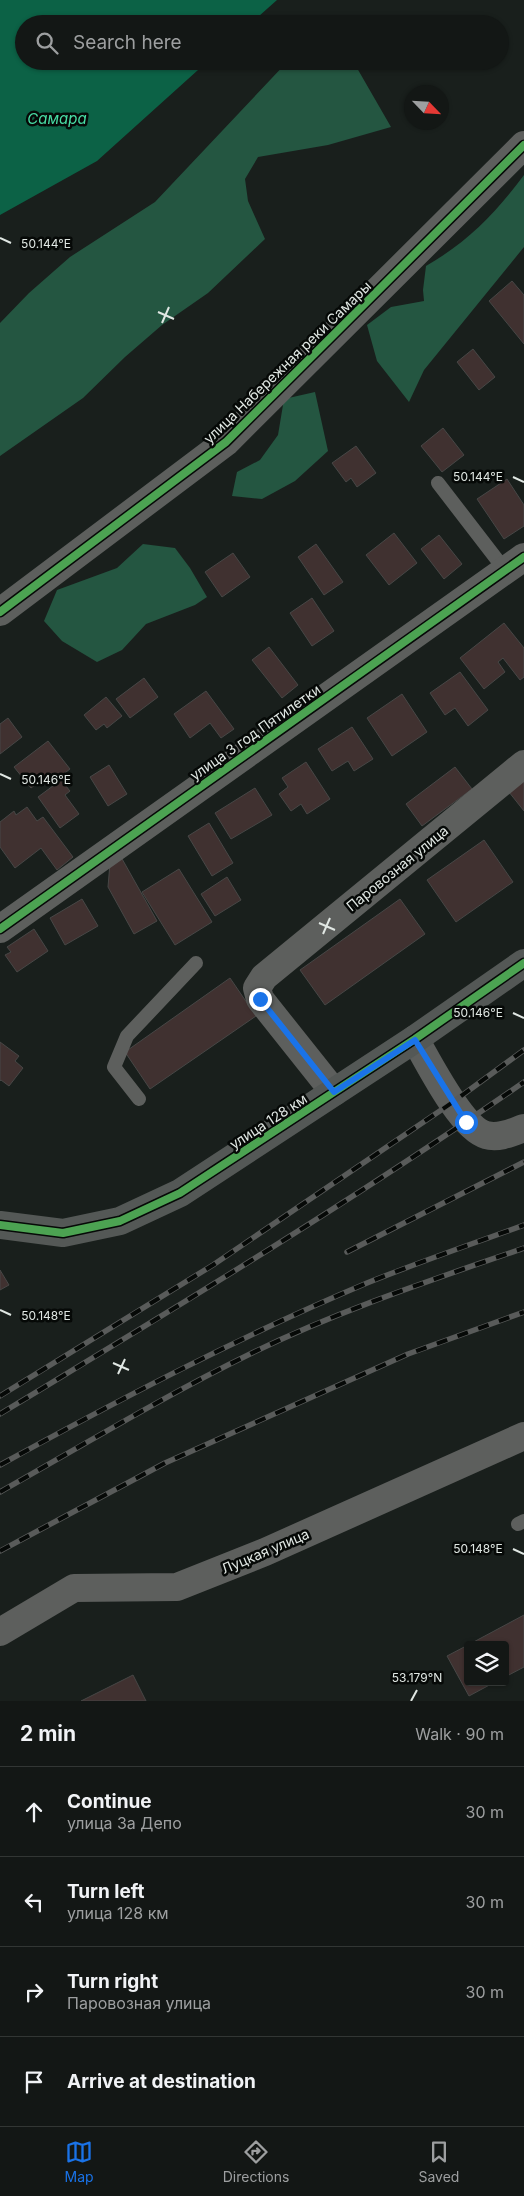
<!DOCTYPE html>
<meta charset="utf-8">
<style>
:root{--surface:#131715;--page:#1c201e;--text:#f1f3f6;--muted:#9d9fa0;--line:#323634;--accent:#1a73e8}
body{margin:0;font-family:Inter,sans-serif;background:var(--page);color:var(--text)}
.controls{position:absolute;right:15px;bottom:15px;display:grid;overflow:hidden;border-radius:5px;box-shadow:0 1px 4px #0004}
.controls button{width:45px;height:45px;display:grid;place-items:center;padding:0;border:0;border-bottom:1px solid var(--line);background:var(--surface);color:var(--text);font:25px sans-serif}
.compass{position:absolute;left:404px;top:85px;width:45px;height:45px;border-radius:50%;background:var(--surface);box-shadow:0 1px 4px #0004;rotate:115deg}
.stop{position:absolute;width:15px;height:15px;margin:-11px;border:4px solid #1a73e8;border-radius:50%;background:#fff}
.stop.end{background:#1a73e8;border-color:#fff;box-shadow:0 1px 5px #0008}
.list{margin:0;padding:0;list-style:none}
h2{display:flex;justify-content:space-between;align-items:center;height:65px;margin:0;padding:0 20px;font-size:21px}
h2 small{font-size:16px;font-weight:400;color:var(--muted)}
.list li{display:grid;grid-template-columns:32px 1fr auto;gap:15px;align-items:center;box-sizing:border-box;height:90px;padding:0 20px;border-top:1px solid var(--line)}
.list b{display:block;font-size:19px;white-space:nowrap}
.list p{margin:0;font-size:16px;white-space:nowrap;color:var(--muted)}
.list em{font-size:16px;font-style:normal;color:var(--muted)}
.icon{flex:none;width:28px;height:28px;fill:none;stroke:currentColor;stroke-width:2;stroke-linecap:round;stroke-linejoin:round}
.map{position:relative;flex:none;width:524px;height:1701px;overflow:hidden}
.search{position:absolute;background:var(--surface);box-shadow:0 1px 4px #0004;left:15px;right:15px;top:15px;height:55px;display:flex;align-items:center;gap:12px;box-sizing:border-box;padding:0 18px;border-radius:28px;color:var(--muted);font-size:19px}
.sheet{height:425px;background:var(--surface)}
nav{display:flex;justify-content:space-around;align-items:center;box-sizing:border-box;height:70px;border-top:1px solid var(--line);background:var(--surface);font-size:14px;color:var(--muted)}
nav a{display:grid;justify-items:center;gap:2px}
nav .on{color:var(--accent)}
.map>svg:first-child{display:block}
.forest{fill:#245641}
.water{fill:#0c6246}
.building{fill:#403130;stroke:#474746}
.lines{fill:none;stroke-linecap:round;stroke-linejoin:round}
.lane{stroke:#5d5f5d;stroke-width:14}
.street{stroke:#5d5f5d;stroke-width:28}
.secondary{stroke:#545856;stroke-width:28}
.rail-casing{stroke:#595b5a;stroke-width:5.5}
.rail{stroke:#060907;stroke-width:4;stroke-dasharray:11;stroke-linecap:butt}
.cycleway-casing{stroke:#060907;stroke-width:11}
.cycleway{stroke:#4ca352;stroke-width:8}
.route{stroke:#1a73e8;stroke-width:6}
.ticks{fill:none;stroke:#e0e7e3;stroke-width:2}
.labels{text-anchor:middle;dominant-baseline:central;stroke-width:5;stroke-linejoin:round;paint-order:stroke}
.street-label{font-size:14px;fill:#e0e7e3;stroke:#060907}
.water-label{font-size:15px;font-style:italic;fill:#48dda5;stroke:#060907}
.ticks-label{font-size:12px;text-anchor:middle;fill:#e0e7e3;stroke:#060907;stroke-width:5;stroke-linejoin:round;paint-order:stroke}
</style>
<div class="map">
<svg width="524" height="1701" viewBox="0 0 524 1701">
<rect width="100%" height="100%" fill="#191f1c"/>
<g class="forest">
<path d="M373 16 397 24H336Z"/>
<path d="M288 61H409V64L357 68 391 127 328 145 258 157 245 179 248 201 265 239 208 293 162 325 125 357 83 398 0 456V323L29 293 70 257 155 202Z"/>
<path d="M524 175V247L424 370 409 402 377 361 367 325 391 307 424 301 423 290 426 266C469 241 495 214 524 175Z"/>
<path d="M315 392 328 451 295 481 262 499 232 496 237 472 260 460 278 435 284 399Z"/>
<path d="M143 544 175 548 190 568 207 597 195 605 146 624 122 650 97 662 62 641 44 621 57 590 117 568Z"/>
</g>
<path class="water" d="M0 0H277L250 24H24V61H208L97 161 0 215Z"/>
<g class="building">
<path d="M512 281 524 295V344L489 301Z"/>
<path d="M473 349 495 377 479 390 457 362Z"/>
<path d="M443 428 464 455 442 472 421 446Z"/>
<path d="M356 446 376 473 357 487 351 478 346 482 332 463Z"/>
<path d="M507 479 524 505V526L504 539 477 499Z"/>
<path d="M394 533 417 563 389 585 366 555Z"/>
<path d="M439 535 462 564 444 579 421 549Z"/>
<path d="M316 544 343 582 324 595 298 557Z"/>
<path d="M233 553 250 577 222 597 205 572Z"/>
<path d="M312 598 334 631 312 646 290 613Z"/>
<path d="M504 623 524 648V677L520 680 503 658 498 662 505 672 484 689 460 658Z"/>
<path d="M269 647 298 685 282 698 252 660Z"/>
<path d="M460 672 488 710 468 726 455 708 445 715 430 693Z"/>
<path d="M144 678 158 697 130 718 116 699Z"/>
<path d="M206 691 234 729 221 738 210 723 190 738 174 714Z"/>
<path d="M402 694 427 732 392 756 367 718Z"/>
<path d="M106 697 122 716 107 728 104 724 96 730 84 715Z"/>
<path d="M8 718 22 737 0 754V724Z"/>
<path d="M352 727 373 759 354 771 348 761 332 771 318 749Z"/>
<path d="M48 741 70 769 49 785 44 778 31 788 14 767Z"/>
<path d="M306 762 330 799 307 814 301 804 291 811 279 794 288 787 282 778Z"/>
<path d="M109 765 127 794 108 806 90 777Z"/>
<path d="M455 767 472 789 422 826 406 804Z"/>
<path d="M524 771V811L505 787Z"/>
<path d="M61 780 70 791 65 795 79 814 60 828 38 797Z"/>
<path d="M255 788 272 815 231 839 215 813Z"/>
<path d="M27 807 37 821 43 817 73 857 57 870 41 848 15 868 0 847V822L14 811 16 815Z"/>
<path d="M209 823 233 863 212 876 188 836Z"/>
<path d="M484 840 513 882 456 922 427 880Z"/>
<path d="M121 857 157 921 134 934 108 887 110 863Z"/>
<path d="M179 869 212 922 175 945 142 892Z"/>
<path d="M227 877 241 900 215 916 201 894Z"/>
<path d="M82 899 98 926 65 945 50 918Z"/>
<path d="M400 899 425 934 325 1005 300 970Z"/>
<path d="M34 929 48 951 17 972 5 955 11 952 7 947Z"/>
<path d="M230 978 256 1016 150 1089 125 1052Z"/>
<path d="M0 1042 19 1056 15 1061 23 1068 9 1086 1 1080 0 1081Z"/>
<path d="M0 1270 9 1285 0 1290Z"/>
<path d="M524 1615V1667L505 1677V1645H468Z"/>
<path d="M468 1645V1682H495L469 1696 447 1656Z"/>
<path d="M133 1675 146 1701H81Z"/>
</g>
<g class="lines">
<g class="lane">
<path d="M438 483 505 570"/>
<path d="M139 1099 114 1067 127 1036 196 963"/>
<path d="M518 1524 524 1521"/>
</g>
<g class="street">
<path d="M0 612 226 442 524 145"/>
<path d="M0 929 524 557"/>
<path d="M415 1039C429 1063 461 1128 486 1135 499 1139 513 1132 524 1128"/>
<path d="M334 1092 260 999 257 988 264 977 524 764"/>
<path d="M0 1632 74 1588 177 1587 265 1552 524 1436"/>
</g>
<path class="secondary" d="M0 1225 63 1233 120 1221 180 1193 415 1039 524 963"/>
<g class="rail-casing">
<g id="rail">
<path d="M347 1252 524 1162"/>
<path d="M0 1396 213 1265 453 1102 524 1050"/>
<path d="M0 1414C177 1307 354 1200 524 1082"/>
<path d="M0 1465C120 1399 241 1336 367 1283 419 1262 472 1244 524 1225"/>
<path d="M0 1492C83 1445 166 1395 252 1353 340 1310 432 1280 524 1248"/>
<path d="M0 1551 165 1463 408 1354 524 1312"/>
</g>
</g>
<use href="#rail" class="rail"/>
<g class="cycleway-casing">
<g id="cycleway">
<path d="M0 612 226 442 524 145"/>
<path d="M0 929 524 557"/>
<path d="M0 1225 63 1233 120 1221 180 1193 415 1039 524 963"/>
</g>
</g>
<use href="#cycleway" class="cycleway"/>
</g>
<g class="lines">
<path class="route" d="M260 999 334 1092 415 1040 466 1122"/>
</g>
<path class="ticks" d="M0 238 11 243M158 312 174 319M162 323 169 307M513 477 524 482M0 774 11 779M319 923 335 930M323 934 330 918M513 1013 524 1018M0 1310 11 1315M113 1363 129 1370M118 1374 125 1359M513 1549 524 1554M411 1701 417 1690"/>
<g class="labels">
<g class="street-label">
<text transform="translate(287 362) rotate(-44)">улица Набережная реки Самары</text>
<text transform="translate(255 732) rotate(-35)">улица 3 год Пятилетки</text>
<text transform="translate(397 868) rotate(-39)">Паровозная улица</text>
<text transform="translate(268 1121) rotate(-33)">улица 128 км</text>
<text transform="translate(265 1551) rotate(-23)">Луцкая улица</text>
</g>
<g class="water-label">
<text x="57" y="118">Самара</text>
</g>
</g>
<g class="ticks-label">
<text x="46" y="248">50.144°E</text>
<text x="478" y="481">50.144°E</text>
<text x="46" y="784">50.146°E</text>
<text x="478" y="1017">50.146°E</text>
<text x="46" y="1320">50.148°E</text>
<text x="478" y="1553">50.148°E</text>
<text x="417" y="1682">53.179°N</text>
</g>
</svg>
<div class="controls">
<button><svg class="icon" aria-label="layers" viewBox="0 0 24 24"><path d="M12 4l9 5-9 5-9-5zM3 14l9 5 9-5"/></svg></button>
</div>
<svg class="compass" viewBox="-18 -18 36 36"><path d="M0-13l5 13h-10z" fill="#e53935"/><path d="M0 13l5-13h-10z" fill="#9d9fa0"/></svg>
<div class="stop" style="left:466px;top:1122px"></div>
<div class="stop end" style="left:260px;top:999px"></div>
<div class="search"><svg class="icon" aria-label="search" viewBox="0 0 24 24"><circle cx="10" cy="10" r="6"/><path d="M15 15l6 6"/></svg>Search here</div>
</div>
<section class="sheet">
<h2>2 min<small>Walk · 90 m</small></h2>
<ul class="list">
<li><svg class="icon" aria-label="ahead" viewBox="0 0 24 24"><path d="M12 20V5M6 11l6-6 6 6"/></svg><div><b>Continue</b><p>улица За Депо</p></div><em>30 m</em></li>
<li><svg class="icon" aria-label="left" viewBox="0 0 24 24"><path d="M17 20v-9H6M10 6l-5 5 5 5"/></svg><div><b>Turn left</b><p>улица 128 км</p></div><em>30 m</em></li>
<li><svg class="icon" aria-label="right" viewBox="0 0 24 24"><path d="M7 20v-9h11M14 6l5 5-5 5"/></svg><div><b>Turn right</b><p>Паровозная улица</p></div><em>30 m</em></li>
<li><svg class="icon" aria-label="arrive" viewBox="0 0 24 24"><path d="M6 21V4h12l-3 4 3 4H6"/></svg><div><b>Arrive at destination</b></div></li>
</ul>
</section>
<nav>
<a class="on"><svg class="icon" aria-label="map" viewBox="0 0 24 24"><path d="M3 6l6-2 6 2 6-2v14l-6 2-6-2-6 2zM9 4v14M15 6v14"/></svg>Map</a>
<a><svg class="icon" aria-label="directions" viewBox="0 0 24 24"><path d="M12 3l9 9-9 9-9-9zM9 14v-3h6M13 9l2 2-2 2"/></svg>Directions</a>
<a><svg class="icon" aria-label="saved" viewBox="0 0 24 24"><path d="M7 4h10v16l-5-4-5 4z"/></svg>Saved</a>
</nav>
